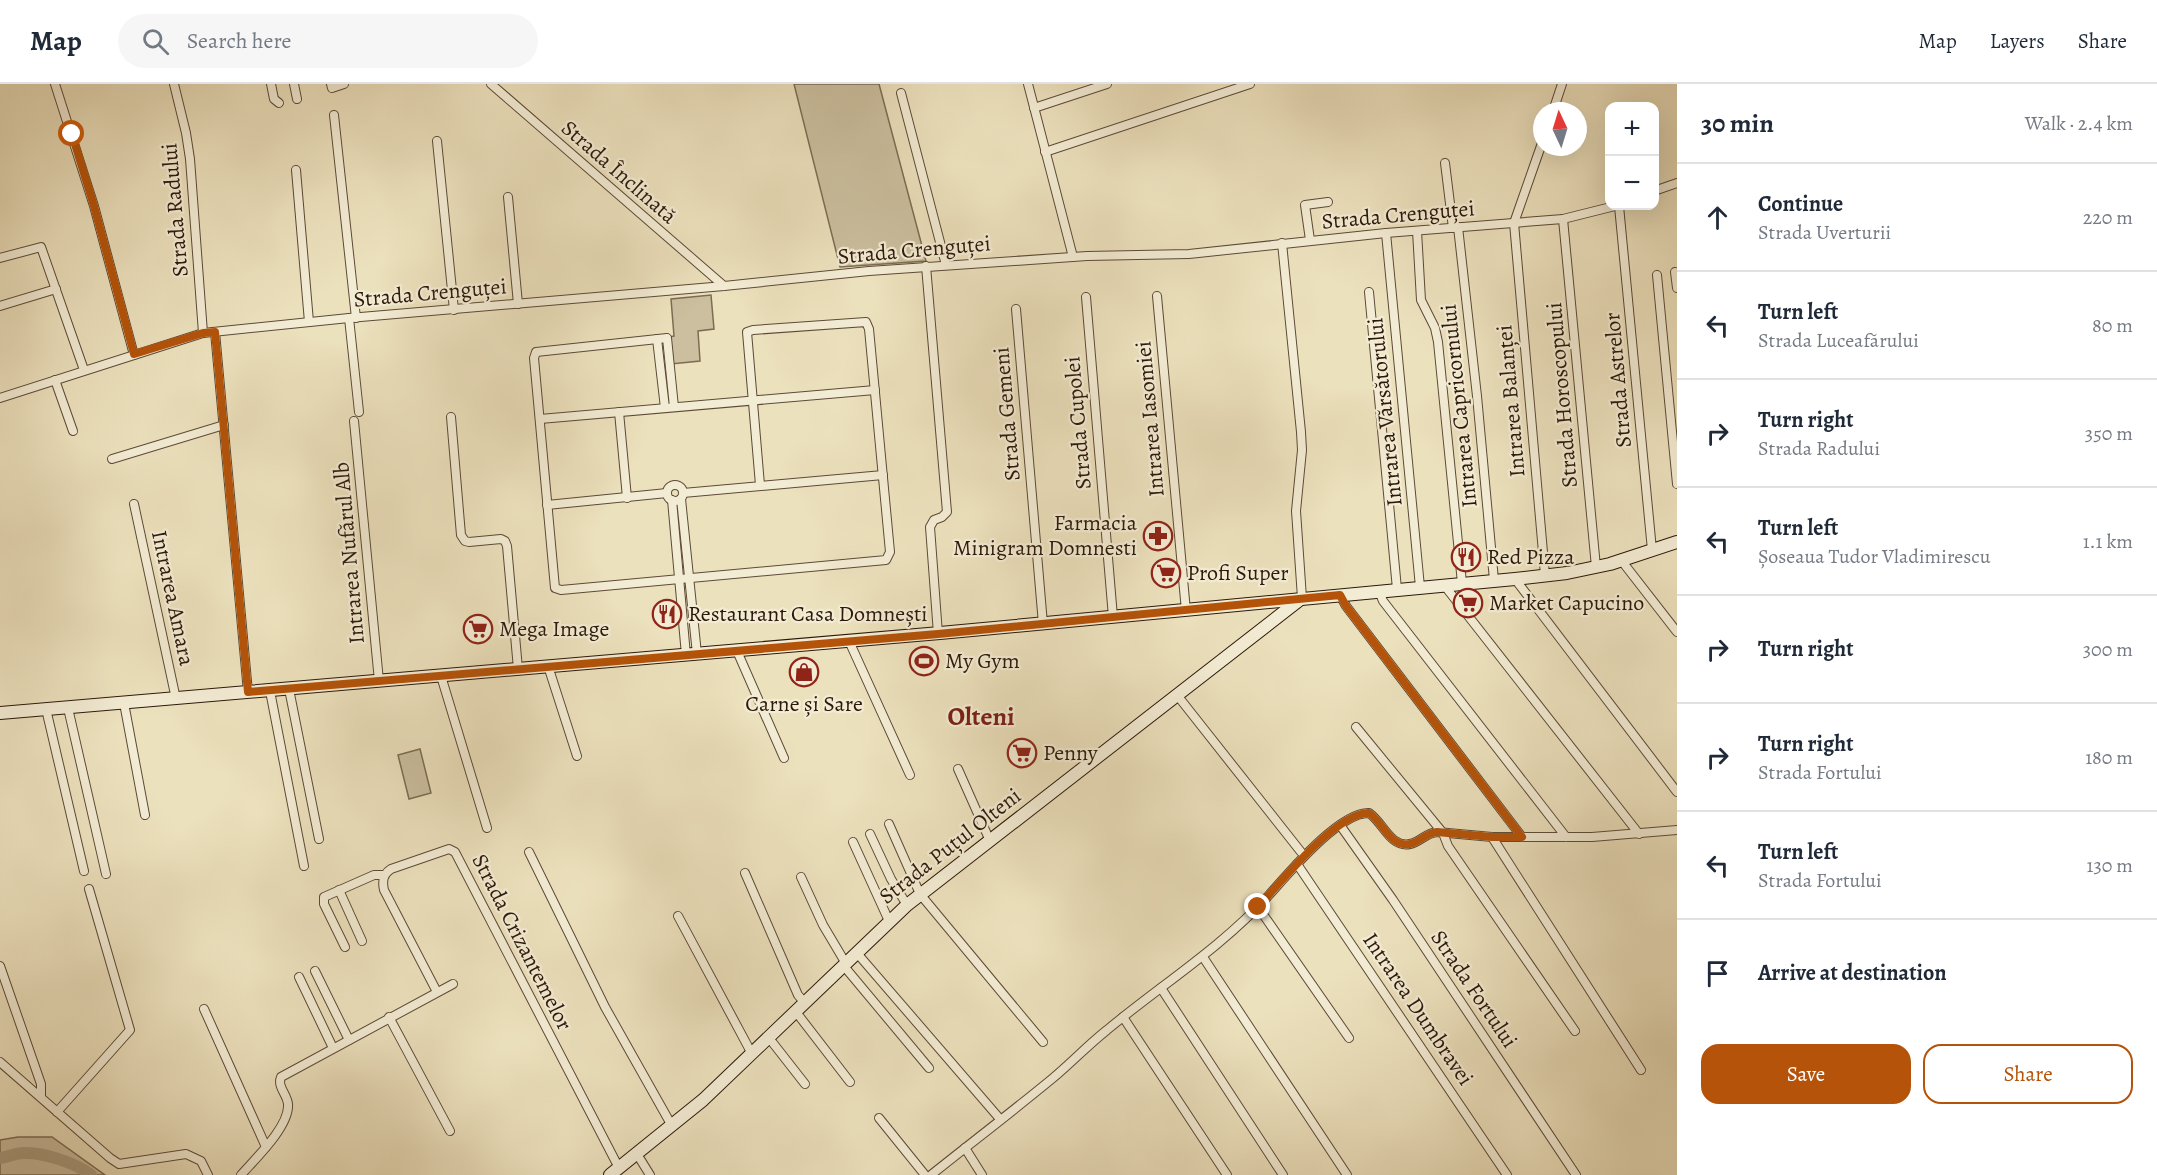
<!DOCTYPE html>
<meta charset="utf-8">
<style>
:root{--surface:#fff;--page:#f6f6f7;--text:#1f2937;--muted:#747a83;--line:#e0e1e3;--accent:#b45309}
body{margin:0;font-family:Alegreya,serif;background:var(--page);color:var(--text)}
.controls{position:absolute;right:18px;top:18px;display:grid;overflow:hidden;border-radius:12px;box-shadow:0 6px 24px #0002}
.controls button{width:54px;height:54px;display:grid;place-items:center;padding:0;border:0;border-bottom:2px solid var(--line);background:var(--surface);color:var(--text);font:30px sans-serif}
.compass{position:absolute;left:1533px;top:18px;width:54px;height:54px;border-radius:50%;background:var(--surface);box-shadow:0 6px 24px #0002;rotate:356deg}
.stop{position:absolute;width:18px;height:18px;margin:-14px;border:4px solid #b45309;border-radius:50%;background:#fff}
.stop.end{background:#b45309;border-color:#fff;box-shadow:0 2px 6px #0008}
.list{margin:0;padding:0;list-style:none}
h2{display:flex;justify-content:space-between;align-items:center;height:78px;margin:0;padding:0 24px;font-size:26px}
h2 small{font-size:20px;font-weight:400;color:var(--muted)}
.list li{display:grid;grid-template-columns:39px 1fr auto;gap:18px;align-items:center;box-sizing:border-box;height:108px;padding:0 24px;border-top:2px solid var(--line)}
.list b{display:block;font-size:22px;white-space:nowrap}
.list p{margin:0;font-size:20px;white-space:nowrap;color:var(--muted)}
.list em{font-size:20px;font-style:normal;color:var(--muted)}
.actions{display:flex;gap:12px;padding:18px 24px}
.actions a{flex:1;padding:14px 0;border:2px solid var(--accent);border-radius:18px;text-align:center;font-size:21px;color:var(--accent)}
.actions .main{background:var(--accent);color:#fff}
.icon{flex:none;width:33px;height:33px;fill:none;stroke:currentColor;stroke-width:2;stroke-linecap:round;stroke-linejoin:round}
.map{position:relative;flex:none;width:1677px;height:1091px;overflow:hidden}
header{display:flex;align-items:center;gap:36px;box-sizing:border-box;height:84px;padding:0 30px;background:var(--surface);border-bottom:2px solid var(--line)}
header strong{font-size:28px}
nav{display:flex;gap:33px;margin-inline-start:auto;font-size:21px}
.search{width:420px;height:54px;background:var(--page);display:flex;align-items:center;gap:15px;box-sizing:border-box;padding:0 21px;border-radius:33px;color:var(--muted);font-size:22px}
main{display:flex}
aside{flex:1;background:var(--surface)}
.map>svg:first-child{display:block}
.green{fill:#cbbf9f;stroke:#7c6c54;stroke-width:1.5}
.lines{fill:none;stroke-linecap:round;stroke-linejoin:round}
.river{stroke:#ab9d80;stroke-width:12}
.street-casing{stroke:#5c4a37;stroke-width:10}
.secondary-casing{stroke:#2c180a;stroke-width:14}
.street{stroke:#f3ecd4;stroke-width:8}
.secondary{stroke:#f3ecd4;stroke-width:12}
.route{stroke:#b45309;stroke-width:8}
.labels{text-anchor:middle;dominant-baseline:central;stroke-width:4.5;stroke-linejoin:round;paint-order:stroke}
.street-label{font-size:22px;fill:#2c180a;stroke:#f3ecd4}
.poi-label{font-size:22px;fill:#2c180a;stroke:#f3ecd4;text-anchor:start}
.quarter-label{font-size:26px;font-weight:bold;fill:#7a1f14;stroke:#f3ecd4}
</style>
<header>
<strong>Map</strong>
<div class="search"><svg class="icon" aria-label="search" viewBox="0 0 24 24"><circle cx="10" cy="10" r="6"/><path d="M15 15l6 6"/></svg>Search here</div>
<nav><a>Map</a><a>Layers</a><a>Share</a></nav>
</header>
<main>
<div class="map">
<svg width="1677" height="1091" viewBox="0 0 1677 1091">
<rect width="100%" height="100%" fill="#ece1bd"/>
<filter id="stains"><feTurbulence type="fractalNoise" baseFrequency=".00333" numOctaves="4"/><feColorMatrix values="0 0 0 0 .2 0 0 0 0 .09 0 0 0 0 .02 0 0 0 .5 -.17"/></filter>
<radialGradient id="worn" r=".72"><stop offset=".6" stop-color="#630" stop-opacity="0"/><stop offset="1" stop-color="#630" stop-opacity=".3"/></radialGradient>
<g class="green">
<path d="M794 0H879L926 177 840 183Z"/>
<path d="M711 211 714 245 698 247 700 277 671 280 668 253 674 252 671 215Z"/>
<path d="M420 665 431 709 409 715 398 671Z"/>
<path d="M18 1053H52L105 1091H0V1056Z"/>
</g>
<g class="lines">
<path class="river" d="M0 1074C7 1073 16 1069 23 1069 43 1068 76 1079 91 1091"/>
<g class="street-casing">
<g id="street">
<path d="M55 0 94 122 134 271"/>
<path d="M174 0 186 49 190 75 203 249"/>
<path d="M271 0 274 15 279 19"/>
<path d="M294 0 297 15"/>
<path d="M331 0 332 4 344 0"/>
<path d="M491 0 724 202"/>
<path d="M1028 0 1073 173"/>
<path d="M901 9 946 181"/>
<path d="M1034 24 1107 0"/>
<path d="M1553 27 1562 0"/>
<path d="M334 31 356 234"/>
<path d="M437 57 454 226"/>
<path d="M1542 59 1514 139 1545 491"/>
<path d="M1045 68 1250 0"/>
<path d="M1445 79 1453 144"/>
<path d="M296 86 309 238"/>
<path d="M1654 107 1677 99"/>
<path d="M508 113 518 220"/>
<path d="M1619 122 1652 466"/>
<path d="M1563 135 1596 483"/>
<path d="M1458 143 1477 312 1494 496"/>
<path d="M1417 147 1421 216 1435 244 1438 258 1462 499"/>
<path d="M1386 149 1420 503"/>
<path d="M1310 156 1305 121 1328 118"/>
<path d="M1282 159 1301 348 1302 366 1296 427 1302 514"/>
<path d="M0 174 41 163 84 286"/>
<path d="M926 182 947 428 942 433 934 436 930 443 938 550"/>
<path d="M1675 188 1677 204"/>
<path d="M1657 191 1677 400"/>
<path d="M1369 208 1397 505"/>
<path d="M1157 212 1186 527"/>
<path d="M1086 213 1113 533"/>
<path d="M0 222 56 205"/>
<path d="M1016 225 1043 540"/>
<path d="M349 234 359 328"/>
<path d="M215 248 248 608"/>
<path d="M657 255 665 324"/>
<path d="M55 296 73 347"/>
<path d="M0 314 203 249 349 234 724 202 869 187 1087 172 1189 170 1386 149 1563 135 1615 122"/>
<path d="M674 323 667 254 536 268 534 274 555 504 561 506 886 476 890 468 869 245 866 238 753 246 747 248 760 401"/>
<path d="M619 328 627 414"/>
<path d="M451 333 461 451 465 457 469 458 501 455 505 457 507 462 518 585"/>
<path d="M540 335 875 306"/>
<path d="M354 337 379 597"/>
<path d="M112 375 224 341"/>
<circle cx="675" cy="409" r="8"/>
<path d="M683 409 883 391"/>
<path d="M681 415 697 570"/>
<path d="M672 416 686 571"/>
<path d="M134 420 176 615"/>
<path d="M547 421 667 409"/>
<path d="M1621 476 1677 548"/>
<path d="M1515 495 1677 708"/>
<path d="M1444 501 1639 750"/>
<path d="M1379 507 1383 517 1566 753"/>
<path d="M1340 511 1346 522 1522 753"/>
<path d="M849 557 910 691"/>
<path d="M737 567 784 674"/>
<path d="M548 582 577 672"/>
<path d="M441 592 487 744"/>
<path d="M289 605 319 755"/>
<path d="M270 607 304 782"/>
<path d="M1177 611 1301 768"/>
<path d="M124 619 145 731"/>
<path d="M68 624 106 790"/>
<path d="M46 625 84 787"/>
<path d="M1356 643 1443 749 1448 762 1575 947"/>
<path d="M958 685 990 757"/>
<path d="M889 740 920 810 1043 958"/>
<path d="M1340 741 1393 816 1576 1091"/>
<path d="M870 750 891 795 907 821"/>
<path d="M1492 753 1641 986"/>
<path d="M853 758 889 837"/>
<path d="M529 768 605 923 672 1042"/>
<path d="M1297 780 1507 1091"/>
<path d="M745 789 798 911 805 919"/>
<path d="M801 793 823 841 845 878"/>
<path d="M339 806 362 857"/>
<path d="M1258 823 1349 954"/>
<path d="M678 832 752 970"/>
<path d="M345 863 324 820V813L374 791H384"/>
<path d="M856 868 1000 1035"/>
<path d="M1203 873 1347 1091"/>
<path d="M843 881 929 984"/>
<path d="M0 882 41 1000V1013"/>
<path d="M315 887 349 956"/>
<path d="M299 893 333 964"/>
<path d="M1161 904 1283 1091"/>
<path d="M437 908 384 806C382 797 383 790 391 785L449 765 455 768 619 1084"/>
<path d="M204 925 266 1063"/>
<path d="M796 928 850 998"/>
<path d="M389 933 450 1047"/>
<path d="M1123 933 1227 1091"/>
<path d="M769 954 805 1000"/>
<path d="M0 978 110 1074 119 1080 186 1070 201 1077 208 1091"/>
<path d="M57 1028 130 946 89 805"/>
<path d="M879 1034 925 1091"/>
<path d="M965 1064 982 1091"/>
<path d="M637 1070 650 1091"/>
<path d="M241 1091C255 1075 290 1042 288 1020 287 1010 277 1003 281 993L453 900"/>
<path d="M931 1091C971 1059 1013 1027 1053 994 1071 979 1088 961 1107 946 1161 901 1221 864 1269 811 1288 790 1339 728 1369 729 1383 738 1390 764 1410 760 1420 758 1426 749 1437 748L1492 753H1592L1677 746"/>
</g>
</g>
<g class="secondary-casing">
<g id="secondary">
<path d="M0 629 940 549 1515 495 1567 489 1610 480 1677 458"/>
<path d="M610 1091 703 1016 907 821 1302 514"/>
</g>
</g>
<use href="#street" class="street"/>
<use href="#secondary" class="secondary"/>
</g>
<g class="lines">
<path class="route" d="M72 50 94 122 134 270 203 249 215 248 248 608 938 550 1340 511 1346 522 1522 753H1492L1437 748C1426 749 1420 758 1410 760 1390 764 1383 738 1369 729 1337 728 1280 799 1258 823"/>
</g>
<defs>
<g id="pharmacy-ring" transform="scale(1.5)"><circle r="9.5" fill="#f3ecd4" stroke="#8f2418" stroke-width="1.5"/><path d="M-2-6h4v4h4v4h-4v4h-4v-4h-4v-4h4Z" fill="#8f2418"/></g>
<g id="restaurant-ring" transform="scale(1.5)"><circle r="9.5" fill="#f3ecd4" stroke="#8f2418" stroke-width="1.5"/><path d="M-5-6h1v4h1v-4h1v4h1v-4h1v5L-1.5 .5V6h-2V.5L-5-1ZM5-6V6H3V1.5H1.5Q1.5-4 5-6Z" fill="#8f2418"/></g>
<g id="supermarket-ring" transform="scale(1.5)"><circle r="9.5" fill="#f3ecd4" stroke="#8f2418" stroke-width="1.5"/><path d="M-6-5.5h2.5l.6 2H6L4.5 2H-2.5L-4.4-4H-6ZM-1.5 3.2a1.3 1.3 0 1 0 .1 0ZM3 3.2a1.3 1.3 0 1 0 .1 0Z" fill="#8f2418"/></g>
<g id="stadium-ring" transform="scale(1.5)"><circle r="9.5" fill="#f3ecd4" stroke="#8f2418" stroke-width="1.5"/><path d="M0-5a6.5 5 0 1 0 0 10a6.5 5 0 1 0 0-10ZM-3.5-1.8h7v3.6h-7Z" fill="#8f2418"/></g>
<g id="shop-ring" transform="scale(1.5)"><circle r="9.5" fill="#f3ecd4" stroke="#8f2418" stroke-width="1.5"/><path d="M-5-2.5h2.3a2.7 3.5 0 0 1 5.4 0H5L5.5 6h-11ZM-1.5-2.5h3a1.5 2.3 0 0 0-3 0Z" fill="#8f2418"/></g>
</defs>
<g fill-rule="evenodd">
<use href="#pharmacy-ring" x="1158" y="452"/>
<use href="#restaurant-ring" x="1466" y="473"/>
<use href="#supermarket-ring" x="1166" y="489"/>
<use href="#supermarket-ring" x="1468" y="519"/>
<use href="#restaurant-ring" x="667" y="530"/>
<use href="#supermarket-ring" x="478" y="545"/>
<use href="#stadium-ring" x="924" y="577"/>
<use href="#shop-ring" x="804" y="588"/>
<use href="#supermarket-ring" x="1022" y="669"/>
</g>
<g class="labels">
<g class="street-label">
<text transform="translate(619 88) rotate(41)">Strada Înclinată</text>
<text transform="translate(175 126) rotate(-95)">Strada Radului</text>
<text transform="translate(1398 131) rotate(-5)">Strada Crenguței</text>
<text transform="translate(914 166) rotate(-5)">Strada Crenguței</text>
<text transform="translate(430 209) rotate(-5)">Strada Crenguței</text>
<text transform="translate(1618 296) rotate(-95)">Strada Astrelor</text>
<text transform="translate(1562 311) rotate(-95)">Strada Horoscopului</text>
<text transform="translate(1511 317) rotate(-95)">Intrarea Balanței</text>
<text transform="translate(1459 322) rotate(-96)">Intrarea Capricornului</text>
<text transform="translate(1385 328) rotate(-96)">Intrarea Vărsătorului</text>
<text transform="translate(1007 330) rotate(-95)">Strada Gemeni</text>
<text transform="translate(1150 335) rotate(-95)">Intrarea Iasomiei</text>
<text transform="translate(1078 339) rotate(-95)">Strada Cupolei</text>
<text transform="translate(349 469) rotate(-95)">Intrarea Nufărul Alb</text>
<text transform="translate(173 514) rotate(78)">Intrarea Amara</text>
<text transform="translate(950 762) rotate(-38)">Strada Puțul Olteni</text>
<text transform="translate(522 858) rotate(63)">Strada Crizantemelor</text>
<text transform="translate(1474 905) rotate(56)">Strada Fortului</text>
<text transform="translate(1418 925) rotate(56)">Intrarea Dumbravei</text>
</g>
<g class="poi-label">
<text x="1137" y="439" text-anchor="end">Farmacia<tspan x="1137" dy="25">Minigram Domnesti</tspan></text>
<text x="1487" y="473">Red Pizza</text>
<text x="1187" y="489">Profi Super</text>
<text x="1489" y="519">Market Capucino</text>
<text x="688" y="530">Restaurant Casa Domnești</text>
<text x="499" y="545">Mega Image</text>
<text x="945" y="577">My Gym</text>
<text x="804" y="620" text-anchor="middle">Carne și Sare</text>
<text x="1043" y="669">Penny</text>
</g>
<g class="quarter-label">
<text x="981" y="632">Olteni</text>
</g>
</g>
<rect width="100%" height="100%" filter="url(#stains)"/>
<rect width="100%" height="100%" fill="url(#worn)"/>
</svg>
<div class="controls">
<button>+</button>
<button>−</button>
</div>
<svg class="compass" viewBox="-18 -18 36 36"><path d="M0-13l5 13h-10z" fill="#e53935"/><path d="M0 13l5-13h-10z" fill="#747a83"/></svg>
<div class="stop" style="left:72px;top:50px"></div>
<div class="stop end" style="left:1258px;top:823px"></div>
</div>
<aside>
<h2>30 min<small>Walk · 2.4 km</small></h2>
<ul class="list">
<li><svg class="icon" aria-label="ahead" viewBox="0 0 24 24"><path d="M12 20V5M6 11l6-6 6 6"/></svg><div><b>Continue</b><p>Strada Uverturii</p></div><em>220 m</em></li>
<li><svg class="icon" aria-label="left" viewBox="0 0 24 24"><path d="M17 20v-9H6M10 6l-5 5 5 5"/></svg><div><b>Turn left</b><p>Strada Luceafărului</p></div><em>80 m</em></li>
<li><svg class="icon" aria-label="right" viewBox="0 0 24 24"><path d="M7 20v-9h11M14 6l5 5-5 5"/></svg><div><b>Turn right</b><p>Strada Radului</p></div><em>350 m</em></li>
<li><svg class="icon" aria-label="left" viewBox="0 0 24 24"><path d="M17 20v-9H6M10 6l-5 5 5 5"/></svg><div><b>Turn left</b><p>Șoseaua Tudor Vladimirescu</p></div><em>1.1 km</em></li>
<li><svg class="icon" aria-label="right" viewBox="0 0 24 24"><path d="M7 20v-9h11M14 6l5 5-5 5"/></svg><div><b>Turn right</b></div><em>300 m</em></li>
<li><svg class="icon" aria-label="right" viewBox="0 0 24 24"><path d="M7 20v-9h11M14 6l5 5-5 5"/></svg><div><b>Turn right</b><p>Strada Fortului</p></div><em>180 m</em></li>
<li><svg class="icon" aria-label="left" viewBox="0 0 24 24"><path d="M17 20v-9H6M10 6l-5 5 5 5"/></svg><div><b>Turn left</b><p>Strada Fortului</p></div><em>130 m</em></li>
<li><svg class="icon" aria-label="arrive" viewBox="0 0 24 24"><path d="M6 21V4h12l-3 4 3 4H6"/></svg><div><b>Arrive at destination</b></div></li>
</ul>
<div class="actions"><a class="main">Save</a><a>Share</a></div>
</aside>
</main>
